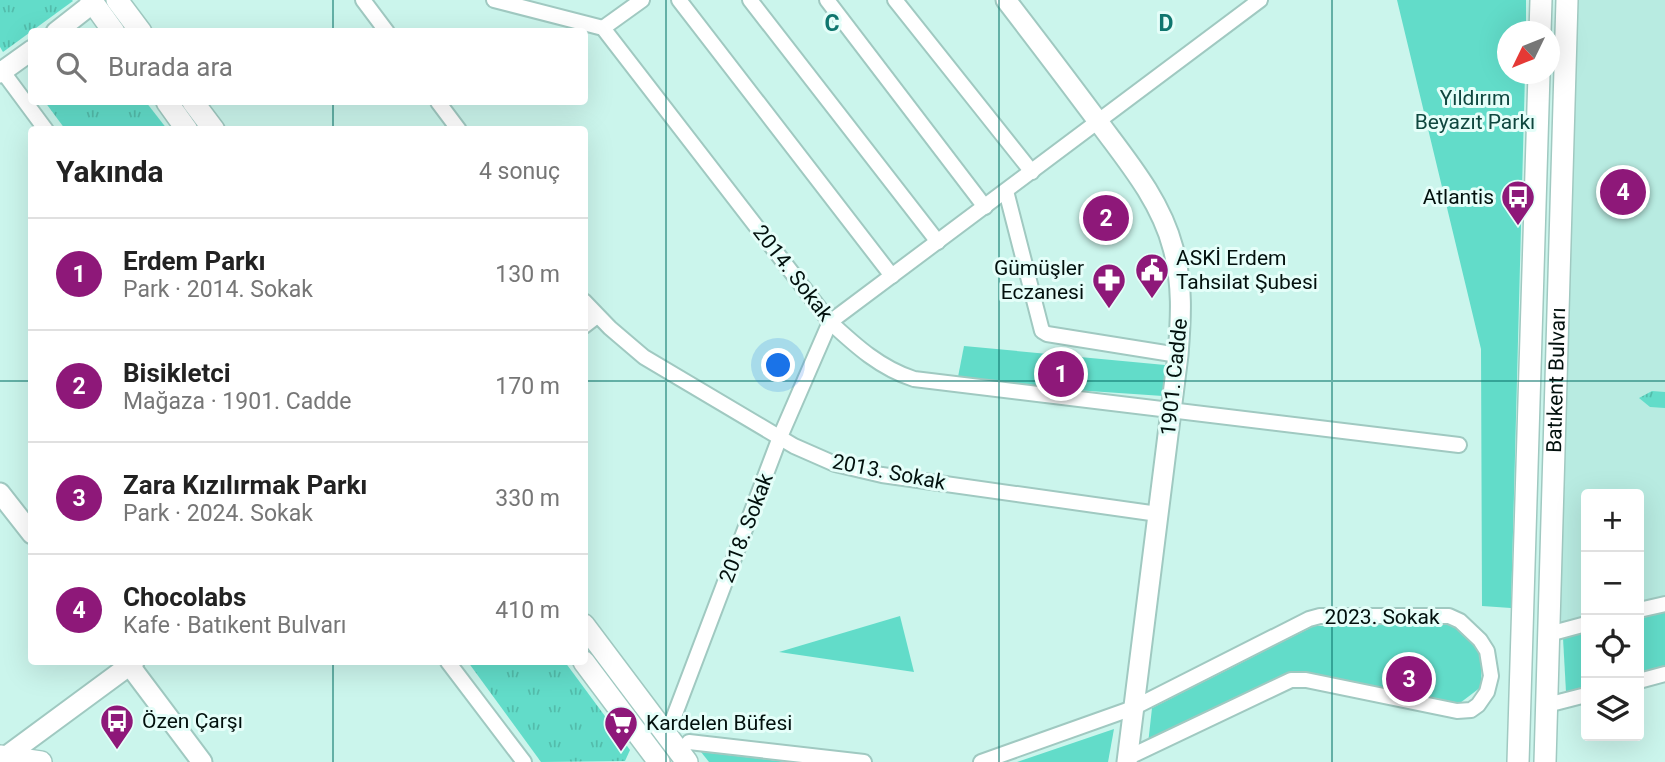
<!DOCTYPE html>
<html lang="tr">
<meta charset="utf-8">
<style>
:root{--surface:#fff;--page:#f6f6f6;--text:#222;--muted:#767676;--line:#e0e0e0;--accent:#8e1879}
body{margin:0;font-family:Roboto,sans-serif;background:var(--page);color:var(--text)}
.controls{position:absolute;right:21px;bottom:21px;display:grid;overflow:hidden;border-radius:7px;box-shadow:0 7px 28px #0002}
.controls button{width:63px;height:63px;display:grid;place-items:center;padding:0;border:0;border-bottom:2px solid var(--line);background:var(--surface);color:var(--text);font:35px sans-serif}
.compass{position:absolute;left:1497px;top:21px;width:63px;height:63px;border-radius:50%;background:var(--surface);box-shadow:0 7px 28px #0002;rotate:227deg}
.you{position:absolute;left:779px;top:366px;width:24px;height:24px;margin:-18px;border:5px solid #fff;border-radius:50%;background:#1a73e8;box-shadow:0 0 0 10px #1a73e833}
.badge{display:grid;place-items:center;width:46px;height:46px;border-radius:50%;background:var(--accent);color:#fff;font-size:23px;font-weight:700}
.pin{position:absolute;translate:-50% -50%;border:4px solid #fff;box-shadow:0 2px 7px #0006}
.list{margin:0;padding:0;list-style:none}
h2{display:flex;justify-content:space-between;align-items:center;height:91px;margin:0;padding:0 28px;font-size:30px}
h2 small{font-size:23px;font-weight:400;color:var(--muted)}
.list li{display:grid;grid-template-columns:46px 1fr auto;gap:21px;align-items:center;box-sizing:border-box;height:112px;padding:0 28px;border-top:2px solid var(--line)}
.list b{display:block;font-size:26px;white-space:nowrap}
.list p{margin:0;font-size:23px;white-space:nowrap;color:var(--muted)}
.list em{font-size:23px;font-style:normal;color:var(--muted)}
.icon{flex:none;width:38px;height:38px;fill:none;stroke:currentColor;stroke-width:2;stroke-linecap:round;stroke-linejoin:round}
.map{position:relative;flex:none;width:1665px;height:762px;overflow:hidden}
.search{position:absolute;background:var(--surface);box-shadow:0 7px 28px #0002;left:28px;top:28px;width:560px;height:77px;display:flex;align-items:center;gap:18px;box-sizing:border-box;padding:0 24px;border-radius:7px;color:var(--muted);font-size:26px}
.panel{position:absolute;background:var(--surface);box-shadow:0 7px 28px #0002;left:28px;top:126px;width:560px;height:539px;border-radius:7px}
.map>svg:first-child{display:block}
.built{fill:#b8ebe1}
.grass{fill:url(#grass-tufts)}
.green{fill:#62dcc9}
.lines{fill:none;stroke-linecap:round;stroke-linejoin:round}
.minor-casing{stroke:#a0c9c1;stroke-width:18}
.tertiary-casing{stroke:#a0c9c1;stroke-width:23}
.secondary-casing{stroke:#a0c9c1;stroke-width:24}
.minor{stroke:#fff;stroke-width:14}
.tertiary{stroke:#fff;stroke-width:19}
.secondary{stroke:#fff;stroke-width:21}
.grid{fill:none;stroke:#0f766e;stroke-width:2;stroke-opacity:0.55}
.labels{text-anchor:middle;dominant-baseline:central;stroke-width:6;stroke-linejoin:round;paint-order:stroke}
.park-label{font-size:21px;fill:#0f473f;stroke:#e5fef9}
.poi-label{font-size:21px;fill:#02100d;stroke:#e5fef9;text-anchor:start}
.street-label{font-size:21px;fill:#02100d;stroke:#e5fef9}
.grid-label{font-size:23px;text-anchor:middle;font-weight:bold;fill:#0f766e;stroke:#e5fef9;stroke-width:6;stroke-linejoin:round;paint-order:stroke}
</style>
<div class="map">
<svg width="1665" height="762" viewBox="0 0 1665 762">
<defs>
<pattern id="grass-tufts" width="24" height="20" patternUnits="userSpaceOnUse" patternTransform="scale(1.75)"><rect width="24" height="20" fill="#62dcc9"/><path d="M3 7l-1-3M5 7V3M7 7l1-3M15 17l-1-3M17 17v-4M19 17l1-3" fill="none" stroke="#53bcab"/></pattern>
</defs>
<rect width="100%" height="100%" fill="#cbf5ec"/>
<path class="built" d="M1567 0H1665V604L1639 610V494H1586V624L1549 634Z"/>
<g class="grass">
<path d="M0 0H72L73 1 3 52 0 47Z"/>
<path d="M45 102H146L167 129H65Z"/>
<path d="M1652 391 1665 392V408L1650 407 1639 398Z"/>
<path d="M468 662H565L630 750 625 761 541 762Z"/>
</g>
<g class="green">
<path d="M1397 0H1526V31L1508 32V74H1525L1511 608 1482 606 1481 349Z"/>
<path d="M964 346 1165 365 1163 396 957 382Z"/>
<path d="M1665 612V667L1639 674V619Z"/>
<path d="M900 616 914 672 779 652Z"/>
<path d="M1455 624 1482 653 1481 687 1460 703 1295 671 1148 744 1152 708 1314 626Z"/>
<path d="M1586 632V687L1566 692 1563 638Z"/>
<path d="M1114 729 1108 762H1017Z"/>
<path d="M701 752H702L787 762H709Z"/>
</g>
<g class="lines">
<g class="minor-casing">
<g id="minor">
<path d="M363 0 387 32"/>
<path d="M494 0 603 28 830 322C856 346 880 368 914 379L1459 445"/>
<path d="M679 0 892 276"/>
<path d="M750 0 938 242"/>
<path d="M827 0 985 207"/>
<path d="M895 0 1032 172"/>
<path d="M603 28 642 0"/>
<path d="M0 68 46 130"/>
<path d="M438 102 459 130"/>
<path d="M1006 191 1042 331 1047 334 1178 355"/>
<path d="M584 301 610 328 644 357 794 446 835 464 882 475 1158 514"/>
<path d="M584 326 597 316"/>
<path d="M1639 610 1665 604"/>
<path d="M1549 634 1586 624"/>
<path d="M448 662 524 762"/>
<path d="M1639 681 1665 674"/>
<path d="M1547 705 1586 695"/>
<path d="M667 735 780 437 830 322 1260 0"/>
<path d="M689 742 864 762"/>
<path d="M981 762 1133 708 1309 619 1320 616H1449L1460 621 1480 640 1487 651 1491 676 1487 692 1478 705 1471 710 1457 711 1306 680H1291L1127 758"/>
</g>
</g>
<g class="tertiary-casing">
<g id="tertiary">
<path d="M1006 0C1036 39 1065 77 1094 116 1124 157 1160 198 1173 248 1183 284 1181 318 1178 355L1127 762"/>
<path d="M56 32 93 3"/>
<path d="M0 73 32 50"/>
<path d="M0 493 32 534"/>
<path d="M127 662 202 762"/>
<path d="M5 757 134 662"/>
</g>
</g>
<g class="secondary-casing">
<g id="secondary">
<path d="M91 0 114 32"/>
<path d="M117 0 141 32"/>
<path d="M1540 32 1541 0"/>
<path d="M167 102 187 130"/>
<path d="M193 102 214 130"/>
<path d="M584 625 687 762"/>
<path d="M584 662 659 762"/>
<path d="M0 756 41 762"/>
<path d="M1518 762 1539 74"/>
<path id="s1" d="M1545 762 1567 0"/>
</g>
</g>
<use href="#minor" class="minor"/>
<use href="#tertiary" class="tertiary"/>
<use href="#secondary" class="secondary"/>
</g>
<path class="grid" d="M333 0V32M666 0V762M999 0V762M1332 0V762M333 102V130M0 381H32M584 381H1665M333 662V762"/>
<defs>
<g id="bus-pin" transform="scale(1.75)"><path d="M0 17L-7.5 6A9.5 9.5 0 1 1 7.5 6Z" fill="#8e1879" stroke="#e5fef9"/><path d="M-5-6H5V4H4V6H2V4H-2V6H-4V4H-5ZM-3.5-4V0h7V-4ZM-3.5 1.2v1.5H-2V1.2ZM2 1.2v1.5H3.5V1.2Z" fill="#fff"/></g>
<g id="civic-pin" transform="scale(1.75)"><path d="M0 17L-7.5 6A9.5 9.5 0 1 1 7.5 6Z" fill="#8e1879" stroke="#e5fef9"/><path d="M-.6-6.5H3V-4.5H.6V-3L4-1V1h2V6H-6V1h2V-1L-.6-3ZM-1.2 2.5V6h2.4V2.5Z" fill="#fff"/></g>
<g id="pharmacy-pin" transform="scale(1.75)"><path d="M0 17L-7.5 6A9.5 9.5 0 1 1 7.5 6Z" fill="#8e1879" stroke="#e5fef9"/><path d="M-2-6h4v4h4v4h-4v4h-4v-4h-4v-4h4Z" fill="#fff"/></g>
<g id="supermarket-pin" transform="scale(1.75)"><path d="M0 17L-7.5 6A9.5 9.5 0 1 1 7.5 6Z" fill="#8e1879" stroke="#e5fef9"/><path d="M-6-5.5h2.5l.6 2H6L4.5 2H-2.5L-4.4-4H-6ZM-1.5 3.2a1.3 1.3 0 1 0 .1 0ZM3 3.2a1.3 1.3 0 1 0 .1 0Z" fill="#fff"/></g>
</defs>
<g fill-rule="evenodd">
<use href="#bus-pin" x="1518" y="197"/>
<use href="#civic-pin" x="1152" y="270"/>
<use href="#pharmacy-pin" x="1109" y="280"/>
<use href="#bus-pin" x="117" y="721"/>
<use href="#supermarket-pin" x="621" y="723"/>
</g>
<g class="labels">
<g class="park-label">
<text x="1475" y="98">Yıldırım<tspan x="1475" dy="24">Beyazıt Parkı</tspan></text>
</g>
<g class="poi-label">
<text x="1494" y="197" text-anchor="end">Atlantis</text>
<text x="1176" y="258">ASKİ Erdem<tspan x="1176" dy="24">Tahsilat Şubesi</tspan></text>
<text x="1084" y="268" text-anchor="end">Gümüşler<tspan x="1084" dy="24">Eczanesi</tspan></text>
<text x="142" y="721">Özen Çarşı</text>
<text x="646" y="723">Kardelen Büfesi</text>
</g>
<g class="street-label">
<text transform="translate(793 273) rotate(52)">2014. Sokak</text>
<text transform="translate(1174 377) rotate(-84)">1901. Cadde</text>
<text stroke="none"><textPath href="#s1" startOffset="382">Batıkent Bulvarı</textPath></text>
<text transform="translate(889 472) rotate(11)">2013. Sokak</text>
<text transform="translate(746 528) rotate(-69)">2018. Sokak</text>
<text x="1382" y="617">2023. Sokak</text>
</g>
</g>
<g class="grid-label">
<text x="832" y="31">C</text>
<text x="1166" y="31">D</text>
</g>
</svg>
<div class="controls">
<button>+</button>
<button>−</button>
<button><svg class="icon" aria-label="locate" viewBox="0 0 24 24"><circle cx="12" cy="12" r="6"/><path d="M12 2v4M12 18v4M2 12h4M18 12h4"/></svg></button>
<button><svg class="icon" aria-label="layers" viewBox="0 0 24 24"><path d="M12 4l9 5-9 5-9-5zM3 14l9 5 9-5"/></svg></button>
</div>
<svg class="compass" viewBox="-18 -18 36 36"><path d="M0-13l5 13h-10z" fill="#e53935"/><path d="M0 13l5-13h-10z" fill="#767676"/></svg>
<div class="you"></div>
<div class="pin badge" style="left:1061px;top:374px">1</div>
<div class="pin badge" style="left:1106px;top:218px">2</div>
<div class="pin badge" style="left:1409px;top:679px">3</div>
<div class="pin badge" style="left:1623px;top:192px">4</div>
<div class="search"><svg class="icon" aria-label="search" viewBox="0 0 24 24"><circle cx="10" cy="10" r="6"/><path d="M15 15l6 6"/></svg>Burada ara</div>
<section class="panel">
<h2>Yakında<small>4 sonuç</small></h2>
<ul class="list">
<li><span class="badge">1</span><div><b>Erdem Parkı</b><p>Park · 2014. Sokak</p></div><em>130 m</em></li>
<li><span class="badge">2</span><div><b>Bisikletci</b><p>Mağaza · 1901. Cadde</p></div><em>170 m</em></li>
<li><span class="badge">3</span><div><b>Zara Kızılırmak Parkı</b><p>Park · 2024. Sokak</p></div><em>330 m</em></li>
<li><span class="badge">4</span><div><b>Chocolabs</b><p>Kafe · Batıkent Bulvarı</p></div><em>410 m</em></li>
</ul>
</section>
</div>
